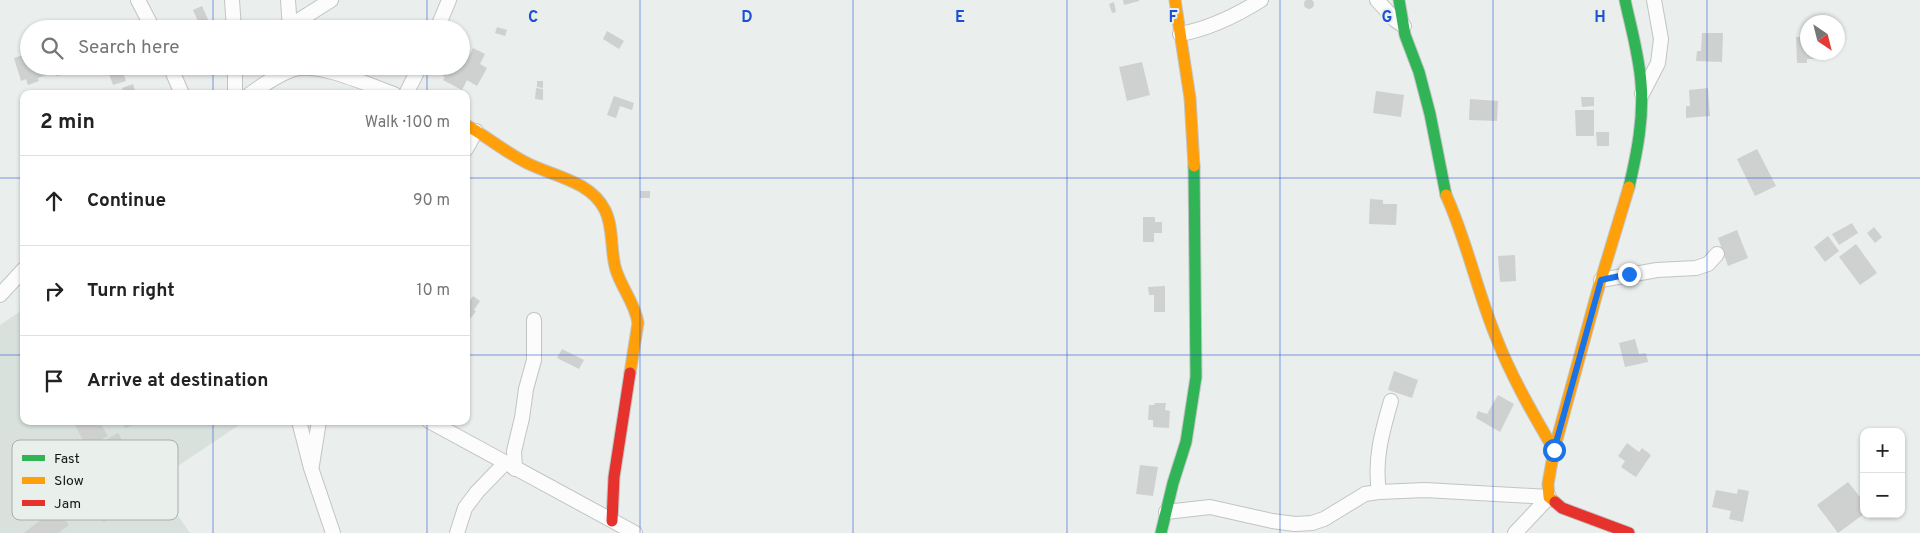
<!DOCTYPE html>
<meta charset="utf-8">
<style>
:root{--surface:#fff;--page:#f2f2f2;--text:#222;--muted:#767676;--line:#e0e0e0}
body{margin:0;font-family:Overpass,sans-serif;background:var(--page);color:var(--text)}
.controls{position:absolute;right:15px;bottom:15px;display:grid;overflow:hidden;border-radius:10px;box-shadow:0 1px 4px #0004}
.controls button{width:45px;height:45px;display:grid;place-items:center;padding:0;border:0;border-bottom:1px solid var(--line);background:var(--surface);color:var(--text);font:25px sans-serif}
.compass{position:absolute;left:1800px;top:15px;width:45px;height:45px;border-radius:50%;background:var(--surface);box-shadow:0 1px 4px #0004;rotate:145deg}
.stop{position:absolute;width:15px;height:15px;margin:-11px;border:4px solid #1a73e8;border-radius:50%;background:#fff}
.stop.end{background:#1a73e8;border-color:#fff;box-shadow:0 1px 5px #0008}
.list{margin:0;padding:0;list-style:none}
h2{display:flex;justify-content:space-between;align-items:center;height:65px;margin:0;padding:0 20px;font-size:21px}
h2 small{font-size:16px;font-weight:400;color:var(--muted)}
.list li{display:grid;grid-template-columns:32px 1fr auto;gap:15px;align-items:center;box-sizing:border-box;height:90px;padding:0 20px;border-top:1px solid var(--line)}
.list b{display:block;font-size:19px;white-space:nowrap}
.list em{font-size:16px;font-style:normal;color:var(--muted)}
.icon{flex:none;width:28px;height:28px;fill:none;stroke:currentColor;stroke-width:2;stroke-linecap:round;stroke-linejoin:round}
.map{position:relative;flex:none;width:1920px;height:533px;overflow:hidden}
.search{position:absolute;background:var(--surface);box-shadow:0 1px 4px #0004;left:20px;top:20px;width:450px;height:55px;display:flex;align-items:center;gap:12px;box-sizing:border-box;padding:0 18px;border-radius:28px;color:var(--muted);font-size:19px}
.panel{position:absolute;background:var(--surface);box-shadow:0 1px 4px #0004;left:20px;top:90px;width:450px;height:335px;border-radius:10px}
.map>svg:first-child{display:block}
.built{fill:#d8e1dc}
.building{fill:#ced1cf}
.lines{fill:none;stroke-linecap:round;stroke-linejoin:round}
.street-casing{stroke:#c2c4c3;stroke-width:16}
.fast-casing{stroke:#c2c4c3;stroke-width:13}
.slow-casing{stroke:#c2c4c3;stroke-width:13}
.jam-casing{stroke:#c2c4c3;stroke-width:13}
.street{stroke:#fcfcfc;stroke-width:14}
.fast{stroke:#30b455;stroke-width:11}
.slow{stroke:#ff9f0a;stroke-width:11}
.jam{stroke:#e5322d;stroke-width:11}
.route{stroke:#1a73e8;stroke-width:6}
.grid{fill:none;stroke:#1d4ed8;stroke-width:1;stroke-opacity:0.55}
.key{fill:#e9efeb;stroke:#a9aeab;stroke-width:1}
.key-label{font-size:14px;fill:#141615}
.grid-label{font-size:16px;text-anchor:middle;font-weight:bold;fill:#1d4ed8;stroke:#e9efeb;stroke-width:4;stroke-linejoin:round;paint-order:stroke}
</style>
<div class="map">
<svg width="1920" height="533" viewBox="0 0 1920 533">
<rect width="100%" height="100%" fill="#eaeeec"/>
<path class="built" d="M24 305V421H245L154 482 190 533H0V325L18 313Z"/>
<g class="building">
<circle cx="1309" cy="4" r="5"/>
<path d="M1123 0H1139V1L1124 5Z"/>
<path d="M1114 2 1116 12 1112 13 1109 4Z"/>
<path d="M202 6 210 24 201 28 193 10Z"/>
<path d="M260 23 262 29H254L252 25Z"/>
<path d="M497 27 507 30 505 36 495 33Z"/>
<path d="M607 31 624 41 619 49 603 39Z"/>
<path d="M1702 33H1723L1722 62 1696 61 1697 51H1701Z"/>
<path d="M1796 37H1808V52H1824V59H1807V63H1797Z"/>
<path d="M473 48 485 54 480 64 487 68 477 86 467 80 462 90 443 80 445 77 436 72 439 66H461V54L468 58Z"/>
<path d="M29 53V66H44L47 75 38 78 39 81 28 85 26 79 21 81 14 58Z"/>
<path d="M1142 62 1150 95 1127 101 1119 67Z"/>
<path d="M54 66H66L67 74 56 76Z"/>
<path d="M106 66H121L126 81 113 85Z"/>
<path d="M537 81H543V88L537 87Z"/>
<path d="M133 84 136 94H124L122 88Z"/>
<path d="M536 88 543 89V100L535 99Z"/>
<path d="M1708 88 1710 116 1686 118V106H1690L1689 90Z"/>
<path d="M1376 91 1404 95 1401 117 1373 113Z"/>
<path d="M614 96 634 103 632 110 620 106 616 118 607 115Z"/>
<path d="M1581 97H1594V106L1582 107Z"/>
<path d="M1470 99 1498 101 1497 121 1469 120Z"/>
<path d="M1575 110H1594V136H1576Z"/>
<path d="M1596 132H1609V146H1597Z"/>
<path d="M1757 149 1776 186 1755 196 1737 159Z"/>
<rect x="640" y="191" width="10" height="7"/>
<path d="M1370 199 1383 200V204H1397L1396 225 1369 224Z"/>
<path d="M1143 217H1155V222H1162V233H1154V242H1143Z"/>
<path d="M1852 223 1858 233 1839 245 1832 234Z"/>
<path d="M1874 227 1882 237 1875 243 1867 233Z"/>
<path d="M1737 230 1748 258 1728 266 1718 238Z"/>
<path d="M1828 236 1839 251 1825 262 1814 247Z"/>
<path d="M1856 244 1877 273 1860 285 1839 257Z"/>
<path d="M1515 255 1516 281 1500 282 1498 256Z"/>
<path d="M1165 286V312H1154V295H1149L1148 287Z"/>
<path d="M473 296 480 301 474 310 476 311 471 318 466 314V298L470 300Z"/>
<path d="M1635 339 1639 354 1646 353 1648 362 1625 367 1619 343Z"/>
<path d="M562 349 584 360 579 369 557 358Z"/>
<path d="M1394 371 1418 380 1412 398 1388 390Z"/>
<path d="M1498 395 1514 404 1500 432 1476 418 1478 411 1487 414Z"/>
<path d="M1155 403H1166L1165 410 1170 411 1169 428 1153 427V420H1148L1149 405H1154Z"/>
<path d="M73 421H99L108 436 87 448Z"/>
<path d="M123 421H144L125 428Z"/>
<path d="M118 433 127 449 97 465 88 450Z"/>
<path d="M1627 443 1639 452 1642 448 1651 455 1636 477 1621 467 1625 461 1618 456Z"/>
<path d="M1140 465 1158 467 1153 496 1136 494Z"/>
<path d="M1848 482 1864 502V514L1838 533 1817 505Z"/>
<path d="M1738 489 1749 491 1743 522 1729 519 1731 511 1712 507 1716 490 1737 494Z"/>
<path d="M112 495 121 504 104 522 95 512Z"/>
<path d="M56 508 69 525 58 533H24Z"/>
</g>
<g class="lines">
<g class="street-casing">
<g id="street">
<path d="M138 0 153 29"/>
<path d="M232 0 234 29"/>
<path d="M288 0 290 29"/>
<path d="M1377 0 1395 20 1404 26"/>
<path d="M290 26 331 0"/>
<path d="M437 29 449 0"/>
<path d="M1180 34C1208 29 1237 15 1261 0"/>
<path d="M170 66 182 94"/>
<path d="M235 66V94"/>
<path d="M250 94C263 85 278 74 294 69 320 62 368 85 394 94"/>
<path d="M406 94 420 66"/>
<path d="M1642 94 1658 63 1661 39 1654 0"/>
<path d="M466 149 476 131"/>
<path d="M1601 280 1657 270 1696 268 1708 264 1717 254"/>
<path d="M0 295 24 269"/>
<path d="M299 421 311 468 333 533"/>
<path d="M429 421 635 533"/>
<path d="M312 465 319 421"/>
<path d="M515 469 514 451 522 418 526 389 534 360V320"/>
<path d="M1379 492C1374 460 1382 432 1391 401"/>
<path d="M1166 512 1210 507 1272 521 1295 524 1312 523 1324 519 1365 494 1379 492 1425 490 1549 497"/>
<path d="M457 533 465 508 477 492 505 463"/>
<path d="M1515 533 1549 497"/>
</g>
</g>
<g class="fast-casing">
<g id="fast">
<path d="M1399 0 1405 35 1419 72 1430 114 1446 195"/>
<path d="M1625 0C1631 28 1639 55 1641 83 1644 118 1637 153 1629 187"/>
<path d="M1161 533 1173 483 1186 442 1196 377 1194 166"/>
</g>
</g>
<g class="slow-casing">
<g id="slow">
<path d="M1175 0 1190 98 1194 166"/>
<path d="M466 125C486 136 504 151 525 162 551 176 590 180 605 210 614 228 610 251 616 270 622 289 635 303 638 323L630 373"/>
<path d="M1446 195C1467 241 1477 291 1496 337 1511 376 1533 414 1554 450"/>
<path d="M1555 502 1549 497 1548 484 1554 450 1597 293 1629 187"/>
</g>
</g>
<g class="jam-casing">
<g id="jam">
<path d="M1555 502 1562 508 1629 533"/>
<path d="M612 521 614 477 630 373"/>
</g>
</g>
<use href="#street" class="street"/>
<use href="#fast" class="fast"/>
<use href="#slow" class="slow"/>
<use href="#jam" class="jam"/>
</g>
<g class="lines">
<path class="route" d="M1554 450 1601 280 1629 274"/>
</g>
<path class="grid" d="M213 0V29M427 0V29M640 0V533M853 0V533M1067 0V533M1280 0V533M1493 0V533M1707 0V533M213 66V94M427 66V94M0 178H24M466 178H1920M0 355H24M466 355H1920M213 421V533M427 421V533"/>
<rect x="12" y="440" width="166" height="80" rx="8" class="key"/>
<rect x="22" y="455" width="23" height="6" fill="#30b455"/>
<rect x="22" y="477" width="23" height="7" fill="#ff9f0a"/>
<rect x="22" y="500" width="23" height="6" fill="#e5322d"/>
<g class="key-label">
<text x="54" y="463">Fast</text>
<text x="54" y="485">Slow</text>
<text x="54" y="508">Jam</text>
</g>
<g class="grid-label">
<text x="533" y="22">C</text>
<text x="747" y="22">D</text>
<text x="960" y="22">E</text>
<text x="1173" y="22">F</text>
<text x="1387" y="22">G</text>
<text x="1600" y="22">H</text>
</g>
</svg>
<div class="controls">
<button>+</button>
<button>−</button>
</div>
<svg class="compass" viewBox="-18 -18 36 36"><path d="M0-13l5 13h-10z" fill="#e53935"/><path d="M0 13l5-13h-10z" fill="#767676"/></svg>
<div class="stop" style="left:1554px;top:450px"></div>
<div class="stop end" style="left:1629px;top:274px"></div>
<div class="search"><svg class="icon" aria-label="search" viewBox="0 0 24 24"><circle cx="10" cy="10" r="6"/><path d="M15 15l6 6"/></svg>Search here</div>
<section class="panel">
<h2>2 min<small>Walk · 100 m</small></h2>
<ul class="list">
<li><svg class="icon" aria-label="ahead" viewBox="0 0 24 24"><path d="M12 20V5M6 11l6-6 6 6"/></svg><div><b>Continue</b></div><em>90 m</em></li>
<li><svg class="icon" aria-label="right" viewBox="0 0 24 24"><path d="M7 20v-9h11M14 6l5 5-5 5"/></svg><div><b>Turn right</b></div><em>10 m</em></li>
<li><svg class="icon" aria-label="arrive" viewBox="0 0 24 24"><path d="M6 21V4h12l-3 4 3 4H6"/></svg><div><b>Arrive at destination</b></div></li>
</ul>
</section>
</div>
